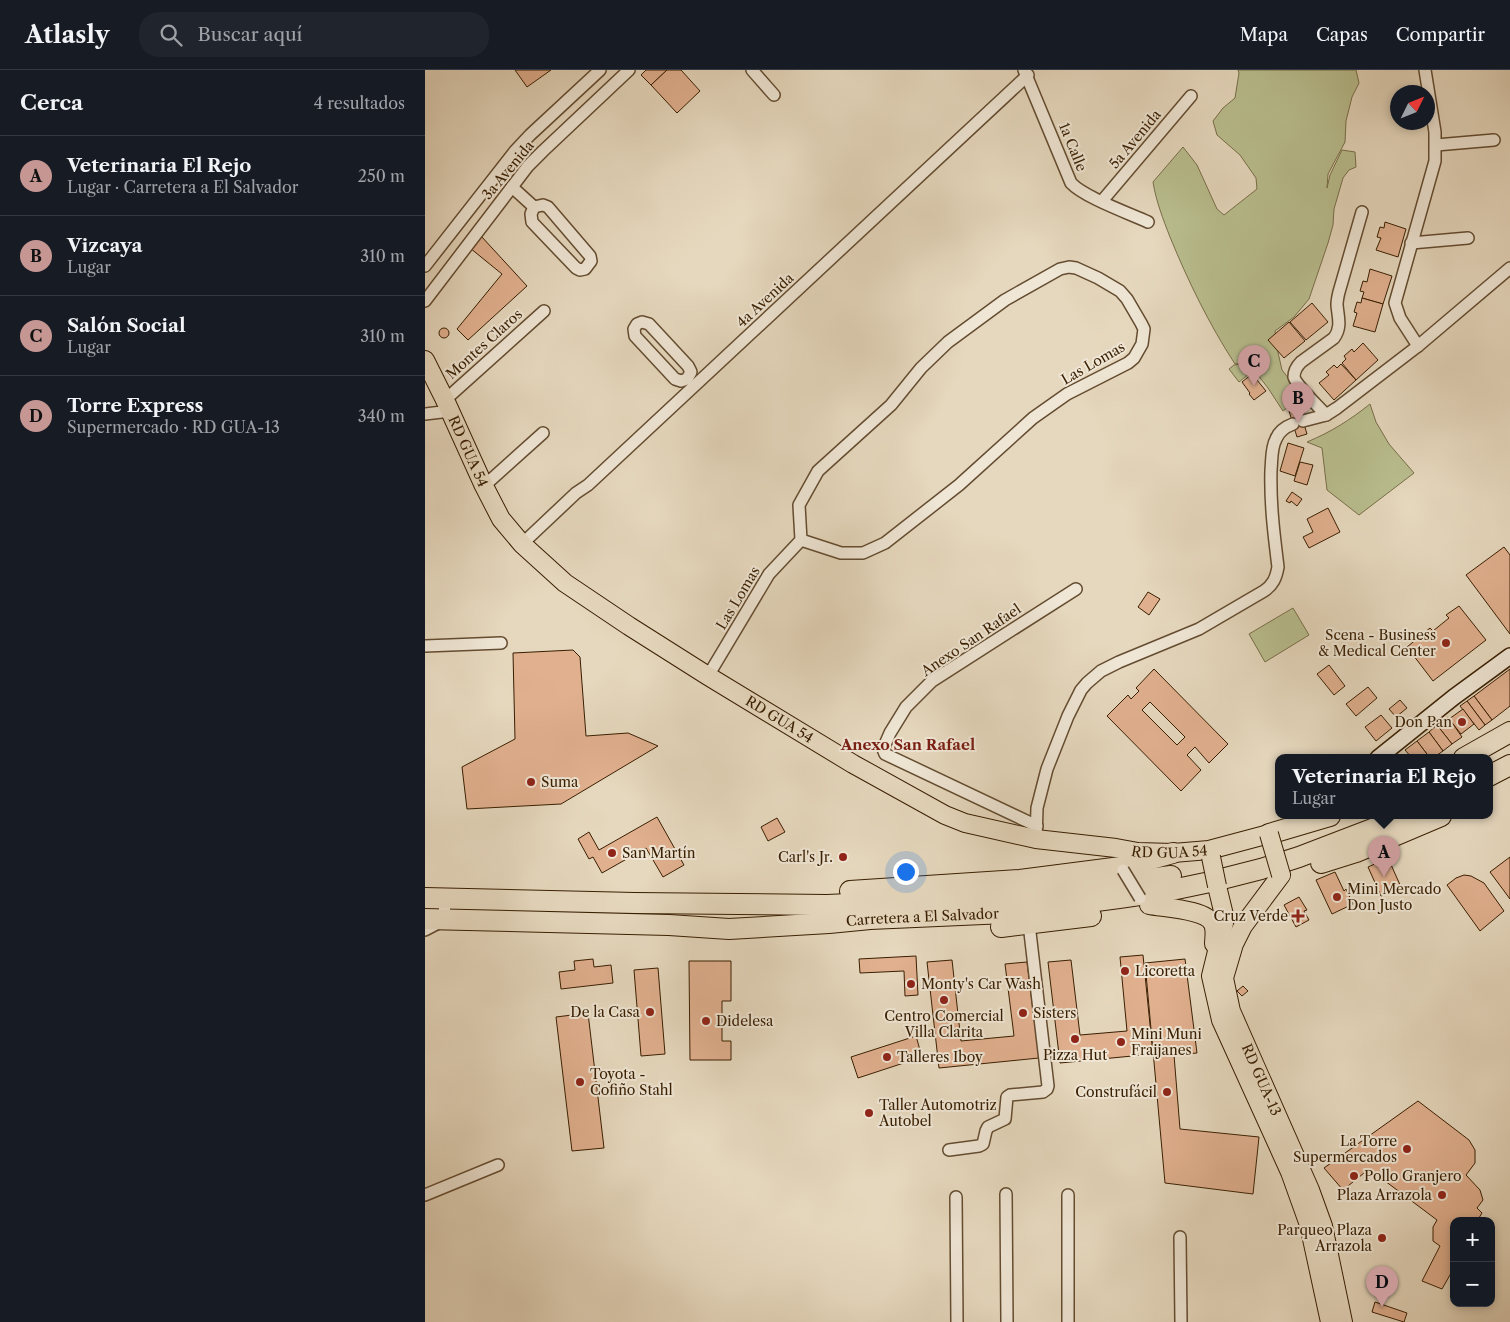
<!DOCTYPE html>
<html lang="es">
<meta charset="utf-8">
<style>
:root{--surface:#171b24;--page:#20242c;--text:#f1f3f6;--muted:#9ea1a6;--line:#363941;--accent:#c59692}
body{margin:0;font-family:"Libre Caslon Text",serif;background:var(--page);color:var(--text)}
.controls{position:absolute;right:15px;bottom:15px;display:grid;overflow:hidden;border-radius:10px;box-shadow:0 2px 8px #0003}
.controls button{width:45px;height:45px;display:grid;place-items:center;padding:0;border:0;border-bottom:1px solid var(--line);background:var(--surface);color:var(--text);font:25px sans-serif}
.compass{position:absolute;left:965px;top:15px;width:45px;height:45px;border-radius:50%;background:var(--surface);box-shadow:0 2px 8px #0003;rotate:47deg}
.you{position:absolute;left:480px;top:801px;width:18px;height:18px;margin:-12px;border:4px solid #fff;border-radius:50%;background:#1a73e8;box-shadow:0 0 0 8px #1a73e833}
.badge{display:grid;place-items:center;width:32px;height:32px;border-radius:50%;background:var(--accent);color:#111;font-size:16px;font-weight:700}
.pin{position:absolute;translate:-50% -41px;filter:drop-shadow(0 1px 2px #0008)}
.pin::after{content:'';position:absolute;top:26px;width:18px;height:15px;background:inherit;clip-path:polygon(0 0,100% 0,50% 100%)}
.popup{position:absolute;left:850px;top:684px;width:218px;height:65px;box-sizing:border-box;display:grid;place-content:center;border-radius:10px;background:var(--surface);filter:drop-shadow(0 1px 4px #0005);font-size:16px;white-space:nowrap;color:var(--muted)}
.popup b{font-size:19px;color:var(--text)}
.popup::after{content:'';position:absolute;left:50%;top:100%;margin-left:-10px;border:10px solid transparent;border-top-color:var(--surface)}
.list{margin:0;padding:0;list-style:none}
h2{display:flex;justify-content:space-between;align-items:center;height:65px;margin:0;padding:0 20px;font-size:21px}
h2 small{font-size:16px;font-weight:400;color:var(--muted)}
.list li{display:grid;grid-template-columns:32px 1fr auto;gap:15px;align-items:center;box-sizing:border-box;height:80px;padding:0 20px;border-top:1px solid var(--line)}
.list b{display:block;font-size:19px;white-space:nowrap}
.list p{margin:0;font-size:16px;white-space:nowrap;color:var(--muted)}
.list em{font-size:16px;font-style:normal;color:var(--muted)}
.icon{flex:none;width:28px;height:28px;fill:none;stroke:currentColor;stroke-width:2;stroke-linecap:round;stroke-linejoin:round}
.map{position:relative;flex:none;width:1085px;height:1252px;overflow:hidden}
header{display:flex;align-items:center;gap:30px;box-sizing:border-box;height:70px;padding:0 25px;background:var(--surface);border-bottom:1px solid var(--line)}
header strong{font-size:24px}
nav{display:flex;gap:28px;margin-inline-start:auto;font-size:18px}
.search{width:350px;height:45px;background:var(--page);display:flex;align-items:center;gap:12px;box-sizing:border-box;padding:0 18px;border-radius:20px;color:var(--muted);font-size:19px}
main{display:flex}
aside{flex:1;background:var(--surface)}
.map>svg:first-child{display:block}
.green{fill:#b9be8f;stroke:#786e48}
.building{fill:#e1b08f;stroke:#381e01;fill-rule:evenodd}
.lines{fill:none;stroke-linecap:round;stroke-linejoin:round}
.street-casing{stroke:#644c30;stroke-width:14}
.secondary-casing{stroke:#381e01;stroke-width:18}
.primary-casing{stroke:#381e01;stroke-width:20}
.highway-casing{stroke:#381e01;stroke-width:22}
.street{stroke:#efe6d5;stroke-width:11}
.secondary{stroke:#efe6d5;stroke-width:15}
.primary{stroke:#e6d8be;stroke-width:18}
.highway{stroke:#e6d8be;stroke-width:20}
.street-bridge-casing{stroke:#644c30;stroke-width:14;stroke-linecap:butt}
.primary-bridge-casing{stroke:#381e01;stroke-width:20;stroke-linecap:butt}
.street-bridge{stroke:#efe6d5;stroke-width:11}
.primary-bridge{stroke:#e6d8be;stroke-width:18}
.poi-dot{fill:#8f2418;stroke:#efe6d5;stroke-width:2}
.labels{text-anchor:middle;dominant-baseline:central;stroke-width:4;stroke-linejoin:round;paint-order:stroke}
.street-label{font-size:14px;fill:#381e01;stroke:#efe6d5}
.poi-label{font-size:14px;fill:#381e01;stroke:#efe6d5;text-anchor:start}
.neighbourhood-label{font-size:15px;font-weight:bold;fill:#7a1f14;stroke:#efe6d5}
</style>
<header>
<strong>Atlasly</strong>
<div class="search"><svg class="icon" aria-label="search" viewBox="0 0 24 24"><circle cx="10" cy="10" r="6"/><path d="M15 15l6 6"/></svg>Buscar aquí</div>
<nav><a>Mapa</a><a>Capas</a><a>Compartir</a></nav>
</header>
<main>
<aside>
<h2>Cerca<small>4 resultados</small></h2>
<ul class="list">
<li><span class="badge">A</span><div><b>Veterinaria El Rejo</b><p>Lugar · Carretera a El Salvador</p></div><em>250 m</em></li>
<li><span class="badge">B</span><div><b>Vizcaya</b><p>Lugar</p></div><em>310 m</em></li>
<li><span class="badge">C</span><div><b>Salón Social</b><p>Lugar</p></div><em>310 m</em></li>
<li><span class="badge">D</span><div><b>Torre Express</b><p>Supermercado · RD GUA-13</p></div><em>340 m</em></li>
</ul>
</aside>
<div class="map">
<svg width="1085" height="1252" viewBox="0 0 1085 1252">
<rect width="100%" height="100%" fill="#e6d8be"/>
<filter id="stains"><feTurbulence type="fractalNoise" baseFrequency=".004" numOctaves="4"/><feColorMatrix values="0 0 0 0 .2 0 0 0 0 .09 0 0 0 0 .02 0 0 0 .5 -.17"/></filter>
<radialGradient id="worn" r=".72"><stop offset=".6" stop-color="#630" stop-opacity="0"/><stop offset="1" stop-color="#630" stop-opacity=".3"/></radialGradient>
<g class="green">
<path d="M813 0H931L934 13 927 27 921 51 920 72 903 104 902 118 905 105 917 80 930 82 931 97 924 100 918 108 909 139 908 155 903 173 884 229 869 247 850 261 852 278 857 300 882 332 862 338 858 341 843 318 829 300 814 312 804 299 809 295 824 293 810 294C784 254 763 211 745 167 738 149 731 131 728 112L758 77 772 95 792 139 799 145 832 119 831 108 815 85 792 65 788 51 798 38 810 28 814 3Z"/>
<path d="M945 334 951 352 964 374 989 403 934 445 902 420 897 378 882 372C906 362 925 350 945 334Z"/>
<path d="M868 538 884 565 840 592 824 564Z"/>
</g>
<g class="building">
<path d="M90 0H126L102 17Z"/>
<path d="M221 0H242L226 15 216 5Z"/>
<path d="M242 0H256L275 21 252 43 226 15Z"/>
<path d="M960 152 981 159 973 187 951 180 956 168 952 167 955 157 959 158Z"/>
<path d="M56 166 102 216 43 270 32 259 77 204 45 178Z"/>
<path d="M945 199 967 206 958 234 937 228 939 222 935 221 938 211 942 212Z"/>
<path d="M937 228 958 234 950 262 928 256 932 243 929 242 932 232 936 233Z"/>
<path d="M887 233 903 252 881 270 865 252Z"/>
<path d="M864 252 880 271 859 288 843 270Z"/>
<circle cx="19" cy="263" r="5"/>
<path d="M938 273 953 290 931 310 917 293 921 289 919 286 927 279 929 282Z"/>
<path d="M916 294 931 310 909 330 894 313 904 305 901 302 909 295 912 298Z"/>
<path d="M827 304 841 321 829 330 824 324 825 323 817 312Z"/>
<path d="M874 338 882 364 872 367 864 341Z"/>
<path d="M863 373 879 378 870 406 855 401Z"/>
<path d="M875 392 888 395 882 415 869 411Z"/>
<path d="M867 422 877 429 872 436 866 431 865 433 861 431Z"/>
<path d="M903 438 915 462 884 478 878 467 888 462 882 449Z"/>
<path d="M1079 477 1085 485V564L1041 505Z"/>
<path d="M723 522 735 529 724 545 713 537Z"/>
<path d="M1034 536 1061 570 1008 611 982 577 1005 558 1008 561 1024 548 1021 545Z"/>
<path d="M148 580 155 587 161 666 203 663 233 676 136 734 42 739 37 697 90 669 88 583Z"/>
<path d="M904 595 920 616 909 625 892 604Z"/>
<path d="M729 599 803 674 784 693 770 677 762 685 776 700 756 721 682 646 703 625 706 629 714 621 711 618ZM725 632 760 667 752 675 717 640Z"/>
<path d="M1085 599V636L1067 650 1049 626Z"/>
<path d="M943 617 952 628 931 646 921 634Z"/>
<path d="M1049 626 1067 650 1060 655 1042 631Z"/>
<path d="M975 630 982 638 971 647 964 639Z"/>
<path d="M1042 631 1060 655 1054 660 1035 636Z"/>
<path d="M1038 639 1049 654 1036 664 1024 649Z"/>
<path d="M956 645 967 658 951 671 940 657Z"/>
<path d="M1023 647 1037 667 1027 674 1012 655Z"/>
<path d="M1012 655 1027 674 1018 681 1004 662Z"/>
<path d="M1004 662 1018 681 1008 688H1005L992 671Z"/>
<path d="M992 671 1005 688H987L980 680Z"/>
<path d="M232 747 259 795 238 807 221 778 177 803 168 787 164 789 153 769 164 762 174 780Z"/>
<path d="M352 748 360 762 343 771 336 757Z"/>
<path d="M1085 787V829L1065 802Z"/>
<path d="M963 788 976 817 956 826 943 797Z"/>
<path d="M910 802 919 821 921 819 928 834 907 844 891 810Z"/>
<path d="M1039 805 1046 806 1059 813 1079 841 1055 861 1022 815 1031 808Z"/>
<path d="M874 827 882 840 879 841 884 850 871 857 859 835Z"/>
<path d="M718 885 728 984 635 993 623 892 646 890 655 965 702 961 695 887Z"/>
<path d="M491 886 493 925 480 926 479 901 435 903 434 889Z"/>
<path d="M168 889 169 897 186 895 188 913 136 919 134 902 150 900 149 891Z"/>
<path d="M760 889 772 983 749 985 755 1059 834 1067 828 1124 740 1113 720 893Z"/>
<path d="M527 890 536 971 589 966 580 894 602 892 614 988 514 998 502 892Z"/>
<path d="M264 891H306V931H297V971H306V990H265Z"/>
<path d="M233 898 240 984 216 986 209 900Z"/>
<path d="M818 916 823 921 817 926 812 921Z"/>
<path d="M163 943 179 1078 147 1081 131 947Z"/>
<path d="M491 966 497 987 433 1008 426 987Z"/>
<path d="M993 1031 1044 1070 1050 1080V1093L1041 1105 1055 1120 1058 1130 1052 1138 1057 1143 1052 1151H1029V1198L1017 1219 997 1211 1015 1176 1008 1171V1157L1012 1150 944 1099 918 1120 899 1098Z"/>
<path d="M950 1232 982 1243 979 1252 947 1242Z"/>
</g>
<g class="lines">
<g class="street-casing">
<g id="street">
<path d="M327 0 349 25"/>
<path d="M599 0 646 113C659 127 703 143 723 152"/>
<path d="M1011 75 1069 70"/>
<path d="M87 117 109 137"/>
<path d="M677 131 766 26"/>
<path d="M118 135 123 137 165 186 166 191 160 199 155 200 151 198 107 152 106 144 109 137Z"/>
<path d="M986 173 1043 168"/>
<path d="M0 196 90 81 105 65 175 0"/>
<path d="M0 231 103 96 118 81 204 0"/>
<path d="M217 252 224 254 263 296 266 302 262 309 256 311 250 309 210 266 209 259 212 254Z"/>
<path d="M993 276 975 248 970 233 1010 91V62L1000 0"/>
<path d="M20 330 119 241"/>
<path d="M0 344 25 341"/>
<path d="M901 345C894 337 871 315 869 307 869 301 872 296 876 292L909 268C917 257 913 247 912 235 912 230 913 226 914 222L937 142"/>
<path d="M878 351 901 345 912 338 993 276 1085 198"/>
<path d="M59 416 118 363"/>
<path d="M97 474 151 423 163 415 603 5"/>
<path d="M0 576 76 573"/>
<path d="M283 606 344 504 376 470 374 435 393 401 466 335 496 298 523 272 580 230 635 199 644 197 651 198 673 208 695 221 702 229 716 253 719 259 717 274 709 288 703 293 642 324 608 348 534 415 460 473 438 483H416L376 470"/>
<path d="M612 756 460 684 458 679 465 663 481 637 507 611 651 519"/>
<path d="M611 769 612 738 622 699 643 646 656 620 662 613 676 601 694 592 774 559 839 521C848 515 851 508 853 497 849 465 845 433 846 400 847 390 846 378 851 369 854 361 860 357 868 354"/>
<path d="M0 860 19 850 20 829"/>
<path d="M524 1080 554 1076 558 1074 561 1061 563 1057 580 1049 582 1027 585 1025 618 1022 622 1019 623 1016 604 854"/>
<path d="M581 1124 582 1252"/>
<path d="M0 1125 73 1095"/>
<path d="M531 1127 532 1252"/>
<path d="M755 1167 756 1252"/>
<path d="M643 1252V1125"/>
</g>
</g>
<g class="secondary-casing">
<path id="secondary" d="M953 688 1029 627 1085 586"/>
</g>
<g class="primary-casing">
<g id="primary">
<path id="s1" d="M0 290 20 330 59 416 76 449 97 474 140 513 204 556 283 606 428 694 520 745 540 753 611 769 691 778 713 782 748 783 784 780 844 764"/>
<path id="s2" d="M856 805 818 856 809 874 799 908 806 941 885 1120 898 1156 918 1252"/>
<path d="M792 816 799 845V853L786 906 796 950 865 1102 884 1155 905 1252"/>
<path d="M724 835C739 838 781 839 788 854 791 861 789 868 789 874"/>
</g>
</g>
<g class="highway-casing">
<g id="highway">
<path d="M1039 688 1085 662"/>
<path d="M1064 706 1085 695"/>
<path d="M844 764 905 746"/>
<path d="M896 793 931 782 1016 746"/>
<path d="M425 821 595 810 696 797 748 783"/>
<path d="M0 828 210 833 402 835 536 829 619 823 746 806"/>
<path id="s3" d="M0 849 244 855 304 859 404 853 445 849 581 843 694 828 742 821 785 812 836 799 874 787 981 746"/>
<path d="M576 857 666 846"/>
</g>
</g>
<use href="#street" class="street"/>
<use href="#secondary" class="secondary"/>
<use href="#primary" class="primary"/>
<use href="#highway" class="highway"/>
<g class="street-bridge-casing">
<path id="street-bridge" d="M698 800 715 828"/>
</g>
<g class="primary-bridge-casing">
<g id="primary-bridge">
<path d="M844 764 856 805"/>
<path d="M786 787 792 816"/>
</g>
</g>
<use href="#street-bridge" class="street-bridge"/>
<use href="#primary-bridge" class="primary-bridge"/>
</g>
<g class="poi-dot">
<circle cx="1021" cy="573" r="5"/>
<circle cx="1037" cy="652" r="5"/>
<circle cx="106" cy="712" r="5"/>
<circle cx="187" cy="783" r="5"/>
<circle cx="418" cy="787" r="5"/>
<circle cx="912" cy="827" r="5"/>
<path d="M870.5 838.5h5v5h5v5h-5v5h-5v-5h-5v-5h5z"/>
<circle cx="700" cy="901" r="5"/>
<circle cx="486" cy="914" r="5"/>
<circle cx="519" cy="930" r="5"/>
<circle cx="225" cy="942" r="5"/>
<circle cx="598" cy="943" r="5"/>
<circle cx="281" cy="951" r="5"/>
<circle cx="650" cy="969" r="5"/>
<circle cx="696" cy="972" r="5"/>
<circle cx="462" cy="987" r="5"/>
<circle cx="155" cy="1012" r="5"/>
<circle cx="742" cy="1022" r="5"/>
<circle cx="444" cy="1043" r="5"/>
<circle cx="982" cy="1079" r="5"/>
<circle cx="929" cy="1106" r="5"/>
<circle cx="1017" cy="1125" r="5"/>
<circle cx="957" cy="1168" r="5"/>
</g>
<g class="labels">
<g class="street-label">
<text transform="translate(710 69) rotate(-50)">5a Avenida</text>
<text transform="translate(648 77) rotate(68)">1a Calle</text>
<text transform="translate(83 100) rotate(-50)">3a Avenida</text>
<text transform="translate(340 230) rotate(-43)">4a Avenida</text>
<text transform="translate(59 274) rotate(-42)">Montes Claros</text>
<text transform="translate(668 293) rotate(-30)">Las Lomas</text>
<text stroke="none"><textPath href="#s1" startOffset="101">RD GUA 54</textPath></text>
<text transform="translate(313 528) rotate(-59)">Las Lomas</text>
<text transform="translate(546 570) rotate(-34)">Anexo San Rafael</text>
<text stroke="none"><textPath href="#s1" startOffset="521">RD GUA 54</textPath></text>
<text stroke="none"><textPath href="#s1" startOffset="941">RD GUA 54</textPath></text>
<text stroke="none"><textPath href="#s3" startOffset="498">Carretera a El Salvador</textPath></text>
<text stroke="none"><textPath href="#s2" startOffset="228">RD GUA-13</textPath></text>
</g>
<g class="poi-label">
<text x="1011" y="565" text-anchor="end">Scena - Business<tspan x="1011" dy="16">&amp; Medical Center</tspan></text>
<text x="1027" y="652" text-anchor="end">Don Pan</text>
<text x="116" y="712">Suma</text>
<text x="197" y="783">San Martín</text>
<text x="408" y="787" text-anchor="end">Carl's Jr.</text>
<text x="922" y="819">Mini Mercado<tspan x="922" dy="16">Don Justo</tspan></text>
<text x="863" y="846" text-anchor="end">Cruz Verde</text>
<text x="710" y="901">Licoretta</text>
<text x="496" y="914">Monty's Car Wash</text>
<text x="215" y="942" text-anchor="end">De la Casa</text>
<text x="608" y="943">Sisters</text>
<text x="519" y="946" text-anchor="middle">Centro Comercial<tspan x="519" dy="16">Villa Clarita</tspan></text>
<text x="291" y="951">Didelesa</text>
<text x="706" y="964">Mini Muni<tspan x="706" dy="16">Fraijanes</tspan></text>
<text x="650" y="985" text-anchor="middle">Pizza Hut</text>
<text x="472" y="987">Talleres Iboy</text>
<text x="165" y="1004">Toyota -<tspan x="165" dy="16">Cofiño Stahl</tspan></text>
<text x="732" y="1022" text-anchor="end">Construfácil</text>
<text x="454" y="1035">Taller Automotriz<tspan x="454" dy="16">Autobel</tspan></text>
<text x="972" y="1071" text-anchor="end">La Torre<tspan x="972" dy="16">Supermercados</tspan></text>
<text x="939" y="1106">Pollo Granjero</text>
<text x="1007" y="1125" text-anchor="end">Plaza Arrazola</text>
<text x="947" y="1160" text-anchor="end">Parqueo Plaza<tspan x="947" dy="16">Arrazola</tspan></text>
</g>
<g class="neighbourhood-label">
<text x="483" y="674">Anexo San Rafael</text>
</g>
</g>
<rect width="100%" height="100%" filter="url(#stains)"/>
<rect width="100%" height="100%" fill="url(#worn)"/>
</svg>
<div class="controls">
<button>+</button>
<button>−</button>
</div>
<svg class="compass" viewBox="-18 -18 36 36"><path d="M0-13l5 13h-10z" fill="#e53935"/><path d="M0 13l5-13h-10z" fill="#9ea1a6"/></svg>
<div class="you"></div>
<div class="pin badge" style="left:959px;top:807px">A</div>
<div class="popup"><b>Veterinaria El Rejo</b>Lugar</div>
<div class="pin badge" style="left:873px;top:353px">B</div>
<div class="pin badge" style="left:829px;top:316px">C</div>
<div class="pin badge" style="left:957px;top:1237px">D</div>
</div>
</main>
